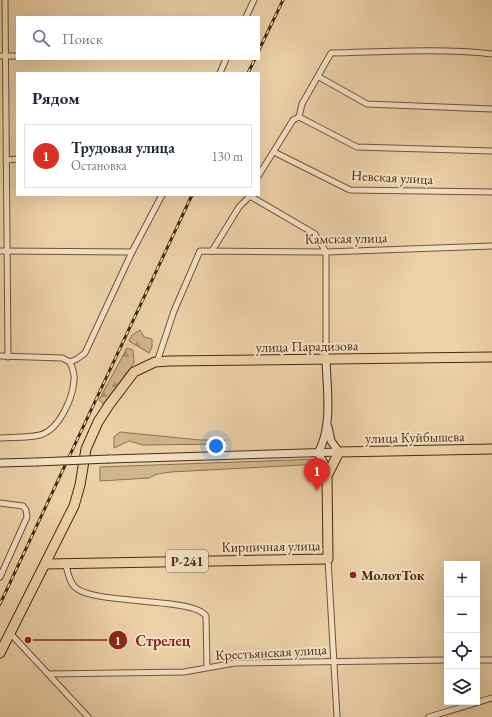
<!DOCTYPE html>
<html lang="ru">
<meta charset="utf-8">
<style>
:root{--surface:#fff;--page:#f6f6f7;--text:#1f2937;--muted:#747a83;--line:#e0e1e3;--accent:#d93025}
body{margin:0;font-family:"EB Garamond",serif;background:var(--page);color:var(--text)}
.controls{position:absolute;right:12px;bottom:12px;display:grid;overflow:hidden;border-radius:0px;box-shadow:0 4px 16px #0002}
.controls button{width:36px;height:36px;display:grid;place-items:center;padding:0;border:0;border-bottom:1px solid var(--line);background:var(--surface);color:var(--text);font:20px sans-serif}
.you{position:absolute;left:216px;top:446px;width:14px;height:14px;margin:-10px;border:3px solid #fff;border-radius:50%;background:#1a73e8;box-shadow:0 0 0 6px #1a73e833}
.badge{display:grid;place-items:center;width:26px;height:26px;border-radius:50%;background:var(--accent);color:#fff;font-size:13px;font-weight:700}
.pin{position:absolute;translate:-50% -33px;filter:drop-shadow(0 1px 2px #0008)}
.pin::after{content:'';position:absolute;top:21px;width:14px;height:12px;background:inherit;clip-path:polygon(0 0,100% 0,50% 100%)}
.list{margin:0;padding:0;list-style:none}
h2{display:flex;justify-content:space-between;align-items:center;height:52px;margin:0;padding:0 16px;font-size:17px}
h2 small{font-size:13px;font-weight:400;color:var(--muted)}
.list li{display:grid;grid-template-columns:26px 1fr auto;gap:12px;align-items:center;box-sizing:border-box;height:64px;margin:0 8px 8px;padding:0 8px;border:1px solid var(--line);border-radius:0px}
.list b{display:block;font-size:15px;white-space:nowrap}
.list p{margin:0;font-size:13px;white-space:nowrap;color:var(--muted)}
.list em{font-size:13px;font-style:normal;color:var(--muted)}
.icon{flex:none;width:22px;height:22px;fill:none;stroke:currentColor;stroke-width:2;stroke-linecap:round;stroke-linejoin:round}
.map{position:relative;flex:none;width:492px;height:717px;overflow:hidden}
.search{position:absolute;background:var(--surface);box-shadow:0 4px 16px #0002;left:16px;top:16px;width:244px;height:44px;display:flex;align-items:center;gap:10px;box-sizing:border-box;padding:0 14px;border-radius:0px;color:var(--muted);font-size:15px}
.panel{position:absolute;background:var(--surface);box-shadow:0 4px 16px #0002;left:16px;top:72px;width:244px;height:124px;border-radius:0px}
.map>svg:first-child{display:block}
.grass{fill:#d0b58d;stroke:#8c704e}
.forest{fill:url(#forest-firs);stroke:#8c704e}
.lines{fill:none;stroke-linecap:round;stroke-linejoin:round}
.minor-casing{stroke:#705436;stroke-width:7}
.secondary-casing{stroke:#472b10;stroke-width:9}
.trunk-casing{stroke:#472b10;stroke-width:11}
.minor{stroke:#f3e1c6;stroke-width:5}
.secondary{stroke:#f3e1c6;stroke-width:7}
.trunk{stroke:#ecd1a7;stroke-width:9}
.rail-casing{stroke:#472b10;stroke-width:3}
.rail{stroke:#f3e1c6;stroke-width:1.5;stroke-dasharray:4.5;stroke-linecap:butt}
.secondary-bridge-casing{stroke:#472b10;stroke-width:9;stroke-linecap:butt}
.secondary-bridge{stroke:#f3e1c6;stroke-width:7}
.poi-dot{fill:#8f2418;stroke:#f3e1c6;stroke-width:1.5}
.labels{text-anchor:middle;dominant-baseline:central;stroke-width:4;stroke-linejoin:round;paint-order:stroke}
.shield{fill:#f3e1c6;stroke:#7b6247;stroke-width:1}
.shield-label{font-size:13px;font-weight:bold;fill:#472b10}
.street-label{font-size:14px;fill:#472b10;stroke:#f3e1c6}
.poi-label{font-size:14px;font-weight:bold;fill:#472b10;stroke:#f3e1c6;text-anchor:start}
.leader{fill:none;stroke:#8f2418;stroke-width:1.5}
.callout-dot{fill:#8f2418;stroke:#f3e1c6;stroke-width:1.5}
.mark-label{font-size:12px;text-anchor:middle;font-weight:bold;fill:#fff}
.callout-label{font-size:15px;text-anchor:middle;font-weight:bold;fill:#8f2418;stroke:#f3e1c6;stroke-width:4;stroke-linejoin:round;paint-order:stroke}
</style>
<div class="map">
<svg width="492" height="717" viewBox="0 0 492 717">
<defs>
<pattern id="forest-firs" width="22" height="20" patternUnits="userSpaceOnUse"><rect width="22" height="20" fill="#d0b58d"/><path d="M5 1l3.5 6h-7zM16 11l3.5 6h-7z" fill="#ab9372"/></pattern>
</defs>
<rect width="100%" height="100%" fill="#ecd1a7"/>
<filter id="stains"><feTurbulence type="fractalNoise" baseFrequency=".005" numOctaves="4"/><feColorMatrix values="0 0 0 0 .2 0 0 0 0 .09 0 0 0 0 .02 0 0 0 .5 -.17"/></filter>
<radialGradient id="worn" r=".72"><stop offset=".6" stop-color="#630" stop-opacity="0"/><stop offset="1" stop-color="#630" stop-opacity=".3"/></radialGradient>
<g class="grass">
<path d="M120 432 200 440H225L224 444 143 445 129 441 114 448V437Z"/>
<path d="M319 459 321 464 171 472 157 474 149 478 100 481V467Z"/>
</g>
<g class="forest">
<path d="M140 330 144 337 152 339V347L149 353 129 341 132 335Z"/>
<path d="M127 348 133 350 134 363 103 404 99 400Z"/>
</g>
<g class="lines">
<g class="minor-casing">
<g id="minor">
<path d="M5 0 8 357"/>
<path d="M246 17 254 0"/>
<path d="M0 56H17"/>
<path d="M220 73 226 59"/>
<path d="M319 77 367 104 492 109"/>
<path d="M299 117 357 147 492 151"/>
<path d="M274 152 350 190 492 192"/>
<path d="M6 160 17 159"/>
<path d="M259 175 293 120 299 117 302 104 331 53C384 52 439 48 492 54"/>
<path d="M0 251 132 252"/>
<path d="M212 251 239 207 250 196 315 234 326 252V360"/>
<path d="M0 356 62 358 70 362"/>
<path d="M157 362 174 311 200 251 326 252 492 246"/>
<path d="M0 438C13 437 27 438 40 435 59 430 73 398 74 380 75 375 72 367 70 362L77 359 85 353 132 252 162 195"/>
<path d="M0 503 23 506 26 510 27 517 0 577"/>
<path d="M328 559 337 717"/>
<path d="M65 563C68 571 69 583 76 588 97 605 194 597 206 616L207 667"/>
<path d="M11 634 88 717"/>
<path d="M477 660H492"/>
<path d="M49 674 184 672 235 663 447 660"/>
<path d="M429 717 492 698"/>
</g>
</g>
<g class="secondary-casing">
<g id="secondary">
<path d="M328 427 331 441 339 452"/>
<path d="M318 453C333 426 327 390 326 360"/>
<path d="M318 453 324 463 327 476"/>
<path d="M110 459 339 452"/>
<path d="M0 463 36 462"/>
</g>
</g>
<g class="trunk-casing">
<g id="trunk">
<path d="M46 564 328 559 327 476 339 452 492 449"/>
<path d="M0 653 74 506 80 485 86 449 98 422 109 405 134 372 155 362 169 361 492 357"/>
</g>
</g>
<use href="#minor" class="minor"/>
<use href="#secondary" class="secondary"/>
<use href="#trunk" class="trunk"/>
<g class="rail-casing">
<g id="rail">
<path d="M259 50 283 0"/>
<path d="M248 73 255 59"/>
<path d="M0 604 192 195"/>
</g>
</g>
<use href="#rail" class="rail"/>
<g class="secondary-bridge-casing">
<path id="secondary-bridge" d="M36 462 110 459"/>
</g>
<use href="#secondary-bridge" class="secondary-bridge"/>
</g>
<circle class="poi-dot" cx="353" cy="575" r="4"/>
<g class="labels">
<rect class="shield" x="166" y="550" width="42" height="22" rx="3"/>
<g class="shield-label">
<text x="187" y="561">Р-241</text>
</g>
<g class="street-label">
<text transform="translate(392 177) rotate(3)">Невская улица</text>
<text transform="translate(346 238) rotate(-1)">Камская улица</text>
<text transform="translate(307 346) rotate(-1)">улица Парадизова</text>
<text transform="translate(415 437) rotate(-1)">улица Куйбышева</text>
<text transform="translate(271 546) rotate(-1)">Кирпичная улица</text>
<text transform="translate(271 652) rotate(-3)">Крестьянская улица</text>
</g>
<g class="poi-label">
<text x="361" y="575">МолотТок</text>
</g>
</g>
<path class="leader" d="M28 640L118 640"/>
<g class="callout-dot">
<circle cx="28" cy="640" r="4"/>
<circle cx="118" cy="640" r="10"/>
</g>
<g class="mark-label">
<text x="118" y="645">1</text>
</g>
<g class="callout-label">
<text x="163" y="646">Стрелец</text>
</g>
<rect width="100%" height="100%" filter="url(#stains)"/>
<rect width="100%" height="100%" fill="url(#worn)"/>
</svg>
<div class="controls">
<button>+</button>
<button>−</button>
<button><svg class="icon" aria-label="locate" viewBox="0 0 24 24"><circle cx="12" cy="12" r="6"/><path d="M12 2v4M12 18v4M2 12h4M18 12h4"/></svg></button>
<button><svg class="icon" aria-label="layers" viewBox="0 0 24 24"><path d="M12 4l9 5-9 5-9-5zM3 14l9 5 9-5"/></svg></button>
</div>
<div class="you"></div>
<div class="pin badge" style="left:317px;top:491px">1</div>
<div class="search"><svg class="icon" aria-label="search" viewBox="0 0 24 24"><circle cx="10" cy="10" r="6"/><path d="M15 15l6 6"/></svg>Поиск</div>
<section class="panel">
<h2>Рядом<small></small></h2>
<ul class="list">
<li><span class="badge">1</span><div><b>Трудовая улица</b><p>Остановка</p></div><em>130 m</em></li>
</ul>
</section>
</div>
